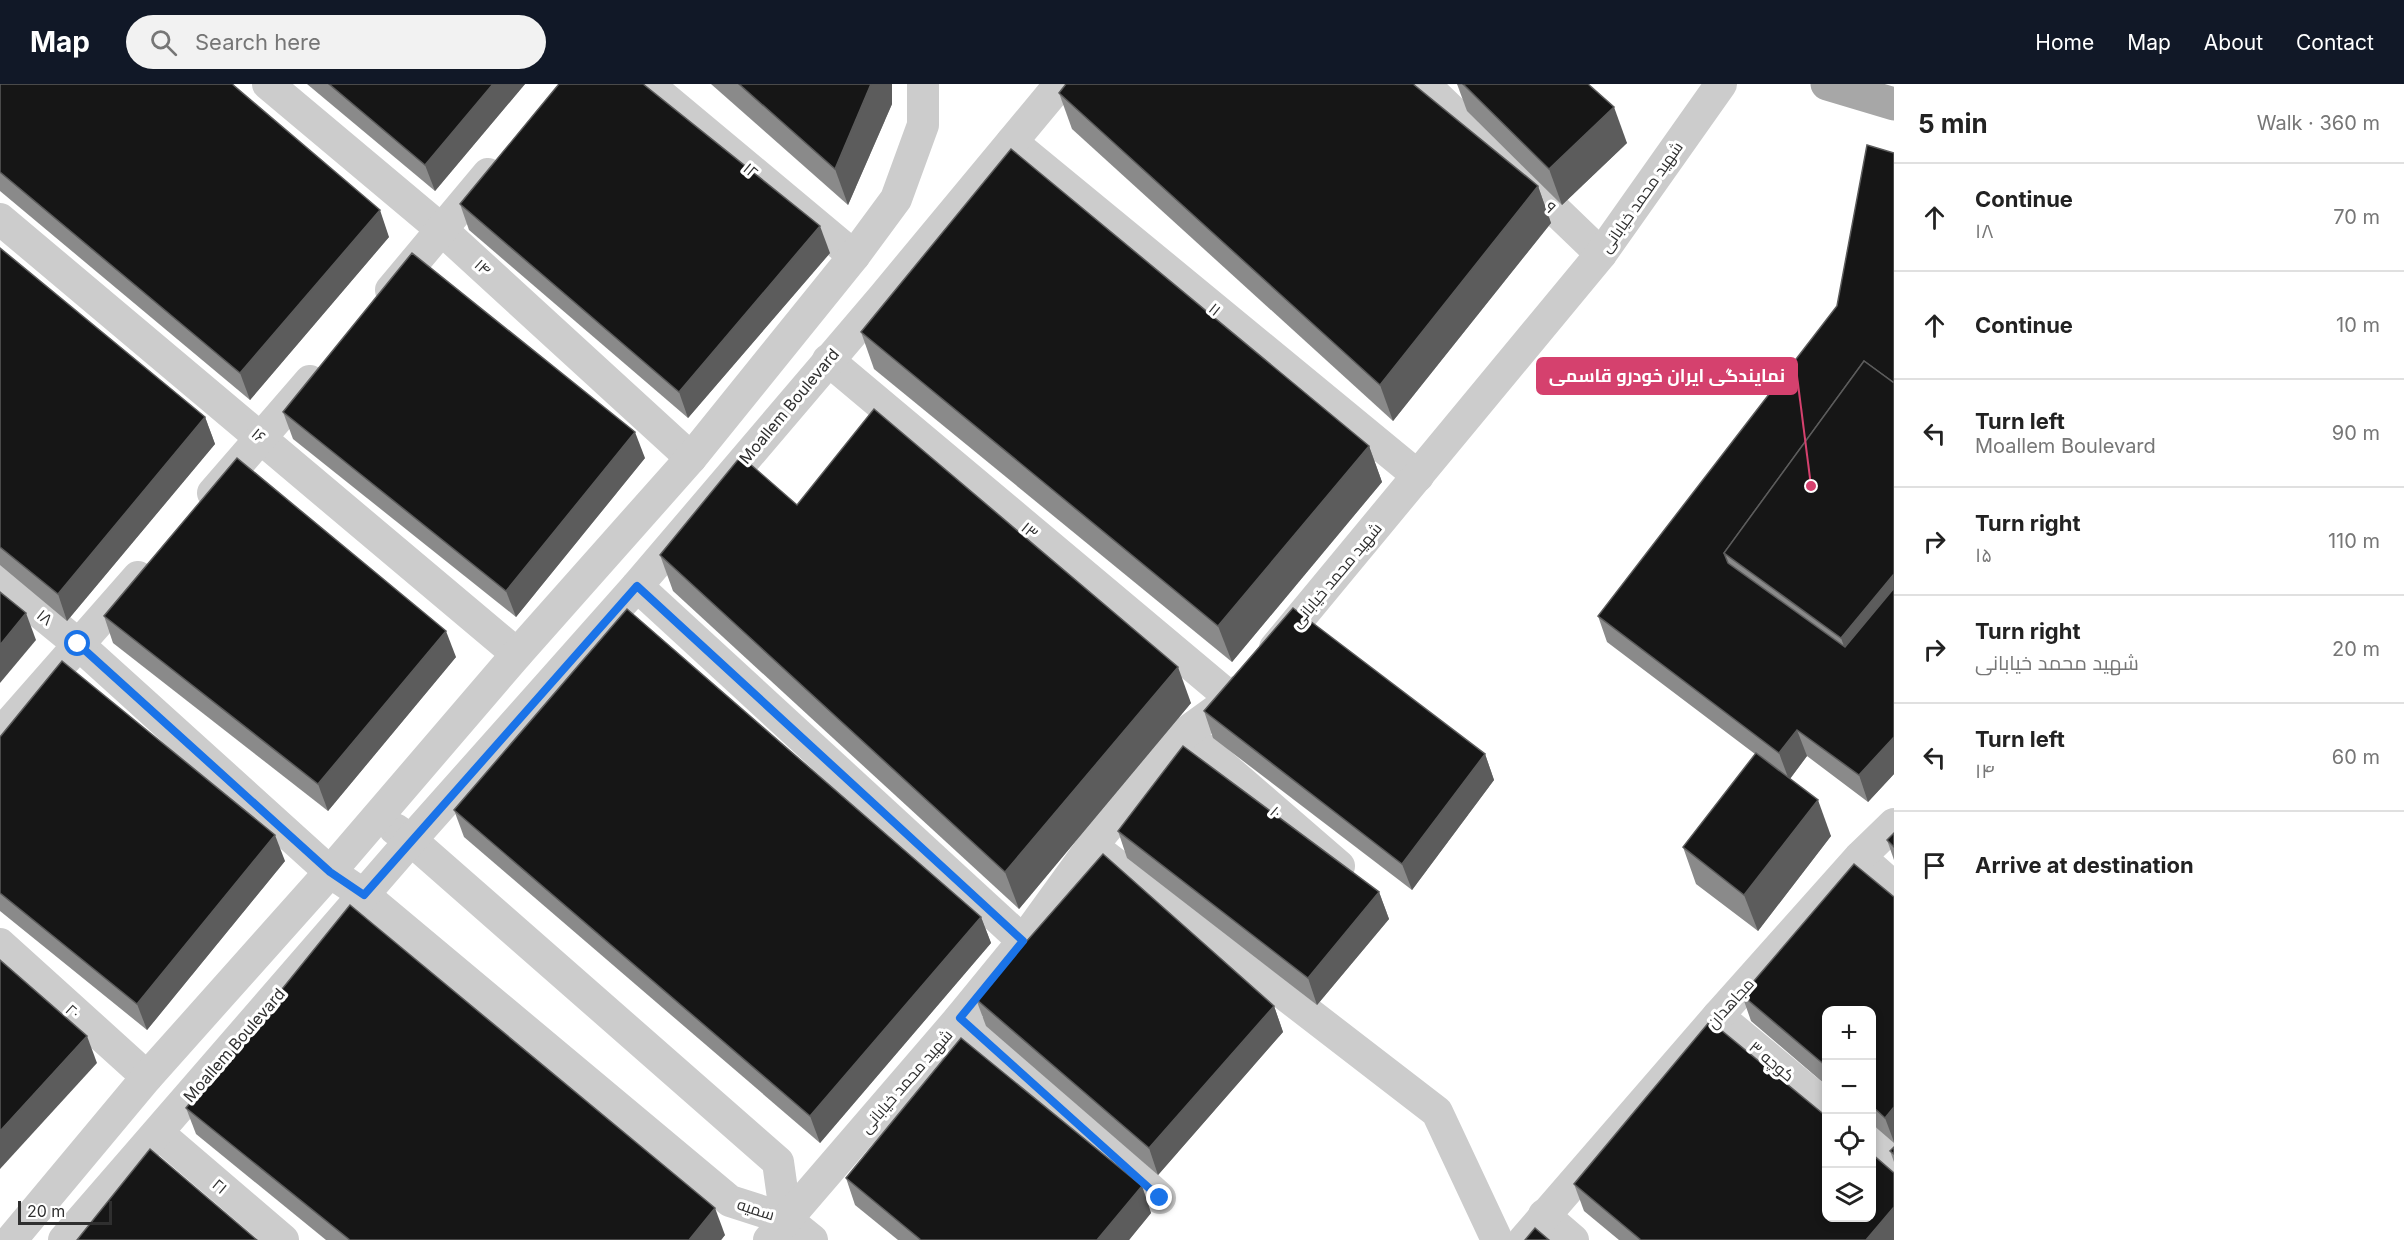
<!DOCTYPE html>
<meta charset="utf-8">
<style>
:root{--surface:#fff;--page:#f2f2f2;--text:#222;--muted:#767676;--line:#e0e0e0;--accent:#111827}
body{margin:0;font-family:Inter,Cairo,sans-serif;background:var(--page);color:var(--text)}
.controls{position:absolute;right:18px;bottom:18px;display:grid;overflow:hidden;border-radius:12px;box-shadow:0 3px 9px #0003}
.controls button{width:54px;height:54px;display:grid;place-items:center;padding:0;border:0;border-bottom:2px solid var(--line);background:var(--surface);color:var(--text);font:30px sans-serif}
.scale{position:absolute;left:18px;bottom:15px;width:94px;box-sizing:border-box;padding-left:6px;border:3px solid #2f2f2f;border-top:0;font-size:16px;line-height:21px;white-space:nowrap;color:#2f2f2f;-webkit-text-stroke:4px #fff;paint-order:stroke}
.stop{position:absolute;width:18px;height:18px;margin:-14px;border:4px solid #1a73e8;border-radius:50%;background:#fff}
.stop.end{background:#1a73e8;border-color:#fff;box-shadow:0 2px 6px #0008}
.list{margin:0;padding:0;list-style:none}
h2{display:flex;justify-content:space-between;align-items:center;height:78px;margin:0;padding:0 24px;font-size:26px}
h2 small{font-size:20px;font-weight:400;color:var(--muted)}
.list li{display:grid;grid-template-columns:39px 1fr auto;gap:18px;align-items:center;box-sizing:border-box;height:108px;padding:0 24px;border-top:2px solid var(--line)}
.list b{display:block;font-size:22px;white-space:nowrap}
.list p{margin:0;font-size:20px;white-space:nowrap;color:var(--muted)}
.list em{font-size:20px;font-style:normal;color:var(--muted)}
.icon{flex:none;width:33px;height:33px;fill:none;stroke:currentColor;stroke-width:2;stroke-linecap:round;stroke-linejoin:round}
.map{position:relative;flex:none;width:1894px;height:1156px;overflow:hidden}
header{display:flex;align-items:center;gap:36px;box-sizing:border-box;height:84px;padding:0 30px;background:var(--accent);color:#fff}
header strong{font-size:28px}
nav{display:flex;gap:33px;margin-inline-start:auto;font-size:21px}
.search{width:420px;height:54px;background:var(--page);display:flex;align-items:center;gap:15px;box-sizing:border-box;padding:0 21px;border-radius:33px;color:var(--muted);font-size:22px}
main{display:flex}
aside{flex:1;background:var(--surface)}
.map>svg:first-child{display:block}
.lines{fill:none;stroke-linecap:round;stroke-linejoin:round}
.minor{stroke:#ccc;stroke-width:32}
.major{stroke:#a7a7a7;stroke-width:33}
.wall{fill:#8a8a8a}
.shaded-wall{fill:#5c5c5c}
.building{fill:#161616;stroke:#5c5c5c;stroke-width:1.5}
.route{stroke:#1a73e8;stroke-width:8}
.labels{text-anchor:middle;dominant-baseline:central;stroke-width:6;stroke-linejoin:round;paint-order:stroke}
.street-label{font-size:16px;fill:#2f2f2f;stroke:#fff}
.leader{fill:none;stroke:#d5416e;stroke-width:2}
.callout-dot{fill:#d5416e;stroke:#fff;stroke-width:2}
.callout{fill:#d5416e;stroke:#d5416e;stroke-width:2}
.callout-label{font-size:18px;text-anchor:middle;font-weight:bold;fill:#fff}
</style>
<header>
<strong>Map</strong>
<div class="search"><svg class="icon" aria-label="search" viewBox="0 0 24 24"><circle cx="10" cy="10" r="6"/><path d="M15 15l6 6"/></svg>Search here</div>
<nav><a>Home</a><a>Map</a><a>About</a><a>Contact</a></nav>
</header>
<main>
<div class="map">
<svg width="1894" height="1156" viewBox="0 0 1894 1156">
<rect width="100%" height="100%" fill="#fff"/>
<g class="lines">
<g class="minor">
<path d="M268 0 442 146 691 374"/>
<path d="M648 0 854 172"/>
<path d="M1424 0 1601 170"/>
<path d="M1012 58 1418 392"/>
<path d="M0 135 517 570"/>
<path d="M391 206 488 90"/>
<path d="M828 276 1232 615"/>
<path d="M213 409 310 297"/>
<path d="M0 496 78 560 330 788 364 811 730 1117 786 1135 812 1156"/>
<path d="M637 502 1023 857"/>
<path d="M1275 564 1601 170 1721 0"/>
<path d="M1185 649 1339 782"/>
<path d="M0 650 138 493"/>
<path d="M395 745 411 756 778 1078 786 1135"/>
<path d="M1092 762 1437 1028 1497 1156"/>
<path d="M1860 773 1894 803"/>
<path d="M0 860 147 993"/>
<path d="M1718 932 1826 1022"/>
<path d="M960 934 1160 1114"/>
<path d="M158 1049 283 1156"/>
<path d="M1872 1059 1894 1078"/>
<path d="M1544 1131 1573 1156"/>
<path d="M11 1156 147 993 330 788 517 570 691 374 854 172 896 115 923 41V0"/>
<path d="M64 1156 411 756 637 502 884 212 1060 0"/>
<path d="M769 1156 960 934 1023 857 1092 762 1185 649 1232 615 1239 607"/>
<path d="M1524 1156 1718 932 1860 773 1894 740"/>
</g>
<path class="major" d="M1827 0 1894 20"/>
</g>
<g class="wall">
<path d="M0 0 389 153 250 316 0 107Z"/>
<path d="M307 0H525L435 107Z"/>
<path d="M711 0H892V20L848 121Z"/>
<path d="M1457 0H1588L1627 59 1562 121 1467 27Z"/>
<path d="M1059 9 1538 102 1551 139 1393 337 1072 45Z"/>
<path d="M1894 69V690L1868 718 1807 672 1790 695 1831 752 1758 847 1696 800 1683 763 1755 670 1607 558 1598 532 1837 222Z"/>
<path d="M460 120 830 169 688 334 469 146Z"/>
<path d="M0 164 205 333 215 360 67 537 0 481Z"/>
<path d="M861 248 1369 362 1382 398 1232 578 874 285Z"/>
<path d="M283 328 645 374 516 533 293 355Z"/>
<path d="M797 421 1191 619 1019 825 673 507 660 471Z"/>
<path d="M104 532 456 573 328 727 113 559Z"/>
<path d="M1204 627 1485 670 1494 696 1412 806 1213 654Z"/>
<path d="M0 653 285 777 147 946 0 827Z"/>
<path d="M454 726 981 833 991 859 820 1059 464 753Z"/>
<path d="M1118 747 1379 808 1389 835 1317 921 1127 774Z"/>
<path d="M1894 749V776L1887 756Z"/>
<path d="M1894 813V1059L1872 1040V927H1827V1002L1751 937 1742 911Z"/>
<path d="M976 915 1274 922 1283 948 1158 1091 986 942Z"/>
<path d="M186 1024 725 1151 721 1156H326L196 1050Z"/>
<path d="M1894 1063V1078L1890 1067Z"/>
<path d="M846 1094 1142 1102 1151 1129 1129 1156H898L855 1121Z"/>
<path d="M1574 1100 1894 1156H1619L1584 1127Z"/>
</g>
<g class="shaded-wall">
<path d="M493 0H525L435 107 425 81Z"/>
<path d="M871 0H892V20L848 121 835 85Z"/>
<path d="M1614 23 1627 59 1562 121 1549 85Z"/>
<path d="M1538 102 1551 139 1393 337 1380 301Z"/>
<path d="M380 126 389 153 250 316 240 289Z"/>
<path d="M820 142 830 169 688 334 679 308Z"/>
<path d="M205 333 215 360 67 537 58 510Z"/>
<path d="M635 348 645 374 516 533 506 507Z"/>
<path d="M1369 362 1382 398 1232 578 1218 542Z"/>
<path d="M1894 490V542L1854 590 1841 554Z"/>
<path d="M26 529 36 556 0 599V561Z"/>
<path d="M446 547 456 573 328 727 318 700Z"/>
<path d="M1178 583 1191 619 1019 825 1005 788Z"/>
<path d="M1797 646 1807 672 1789 696 1779 669Z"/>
<path d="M1894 653V690L1868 718 1859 691Z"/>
<path d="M1485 670 1494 696 1412 806 1402 780Z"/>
<path d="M1818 716 1831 752 1758 847 1744 811Z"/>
<path d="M275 751 285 777 147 946 137 920Z"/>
<path d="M1379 808 1389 835 1317 921 1308 894Z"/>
<path d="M981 833 991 859 820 1059 810 1032Z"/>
<path d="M1274 922 1283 948 1158 1091 1149 1064Z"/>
<path d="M87 952 97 979 0 1085V1047Z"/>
<path d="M1894 1023V1058L1885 1034Z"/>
<path d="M1142 1102 1151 1129 1129 1156H1097Z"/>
<path d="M1894 1123V1156H1866Z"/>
<path d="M715 1124 725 1151 721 1156H689Z"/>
</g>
<g class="building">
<path d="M0 0H232L380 126 240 289 0 88Z"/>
<path d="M329 0H493L425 81Z"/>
<path d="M559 0H643L820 142 679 308 460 120Z"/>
<path d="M739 0H871L835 85Z"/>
<path d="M1066 0H1413L1538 102 1380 301 1059 9Z"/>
<path d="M1463 0H1588L1614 23 1549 85Z"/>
<path d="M1867 61 1894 69V299L1864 277 1724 469 1728 479 1845 563 1894 504V653L1859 691 1797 646 1779 669 1598 532 1837 222Z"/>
<path d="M1011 65 1369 362 1218 542 861 248Z"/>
<path d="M0 164 205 333 58 510 0 463Z"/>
<path d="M412 169 635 348 506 507 283 328Z"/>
<path d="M1864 277 1894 299V490L1841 554 1724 469Z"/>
<path d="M874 325 1178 583 1005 788 660 471 741 372 797 421Z"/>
<path d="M237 374 446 547 318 700 104 532Z"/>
<path d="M0 508 26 529 0 561Z"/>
<path d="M1293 524 1485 670 1402 780 1204 627Z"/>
<path d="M627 525 981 833 810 1032 454 726Z"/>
<path d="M62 577 275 751 137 920 0 809V653Z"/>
<path d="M1183 662 1379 808 1308 894 1118 747Z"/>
<path d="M1756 669 1818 716 1744 811 1683 763Z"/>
<path d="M1894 749V763L1887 756Z"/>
<path d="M1103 770 1274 922 1149 1064 976 915Z"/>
<path d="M1854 780 1894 813V1023L1885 1034 1872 1022V927H1827V983L1742 911Z"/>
<path d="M350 821 715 1124 689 1156H350L186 1024Z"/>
<path d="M0 876 87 952 0 1047Z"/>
<path d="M1710 937 1827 1033V1134H1872V1070L1894 1089V1123L1866 1156H1641L1574 1100Z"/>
<path d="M961 954 1142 1102 1097 1156H921L846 1094Z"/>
<path d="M1894 1063V1070L1890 1067Z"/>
<path d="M150 1065 257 1156H77Z"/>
<path d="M1535 1144 1549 1156H1525Z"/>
</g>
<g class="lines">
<path class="route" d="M78 560 330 788 364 811 637 502 1023 857 960 934 1160 1114"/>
</g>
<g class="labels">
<g class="street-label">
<text transform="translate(751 86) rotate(40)">۱۲</text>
<text transform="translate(1641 113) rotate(-55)">شهید محمد خیابانی</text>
<text transform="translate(1551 123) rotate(44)">۹</text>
<text transform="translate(483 183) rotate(42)">۱۴</text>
<text transform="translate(1215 225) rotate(39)">۱۱</text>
<text transform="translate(789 322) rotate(-50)">Moallem Boulevard</text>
<text transform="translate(259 351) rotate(40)">۱۶</text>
<text transform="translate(1030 446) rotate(40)">۱۳</text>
<text transform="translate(1336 491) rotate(-50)">شهید محمد خیابانی</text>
<text transform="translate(45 533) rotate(39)">۱۸</text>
<text transform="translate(1276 728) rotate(41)">۱۰</text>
<text transform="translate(1730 919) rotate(-48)">مجاهدان</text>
<text transform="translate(73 927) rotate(42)">۲۰</text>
<text transform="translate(234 961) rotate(-49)">Moallem Boulevard</text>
<text transform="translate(1772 977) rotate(40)">کوچه ۳</text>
<text transform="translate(906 997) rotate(-49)">شهید محمد خیابانی</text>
<text transform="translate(220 1102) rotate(40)">۲۱</text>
<text transform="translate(756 1125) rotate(18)">سمیه</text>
</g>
</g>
<path class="leader" d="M1811 402L1797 292"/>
<circle class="callout-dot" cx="1811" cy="402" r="6"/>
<rect class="callout" x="1537" y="274" width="260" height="36" rx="6"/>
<g class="callout-label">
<text x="1667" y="298">نمایندگی ایران خودرو قاسمی</text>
</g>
</svg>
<div class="controls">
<button>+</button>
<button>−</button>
<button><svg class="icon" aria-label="locate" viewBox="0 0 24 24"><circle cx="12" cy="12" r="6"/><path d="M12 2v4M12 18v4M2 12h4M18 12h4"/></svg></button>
<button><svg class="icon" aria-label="layers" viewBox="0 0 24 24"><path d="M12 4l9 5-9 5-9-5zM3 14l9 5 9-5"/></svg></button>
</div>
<div class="scale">20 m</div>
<div class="stop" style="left:78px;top:560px"></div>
<div class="stop end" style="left:1160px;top:1114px"></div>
</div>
<aside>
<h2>5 min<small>Walk · 360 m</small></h2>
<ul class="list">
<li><svg class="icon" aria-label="ahead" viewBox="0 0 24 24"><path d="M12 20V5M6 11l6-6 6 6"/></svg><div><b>Continue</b><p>۱۸</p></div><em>70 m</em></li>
<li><svg class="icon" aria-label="ahead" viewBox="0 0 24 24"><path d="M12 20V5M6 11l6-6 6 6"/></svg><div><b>Continue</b></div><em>10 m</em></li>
<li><svg class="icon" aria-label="left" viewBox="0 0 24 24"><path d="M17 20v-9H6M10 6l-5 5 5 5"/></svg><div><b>Turn left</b><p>Moallem Boulevard</p></div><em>90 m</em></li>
<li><svg class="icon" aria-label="right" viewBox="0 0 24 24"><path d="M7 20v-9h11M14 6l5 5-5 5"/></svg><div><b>Turn right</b><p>۱۵</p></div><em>110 m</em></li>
<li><svg class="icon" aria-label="right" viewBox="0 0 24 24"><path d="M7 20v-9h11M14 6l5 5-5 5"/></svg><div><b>Turn right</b><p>شهید محمد خیابانی</p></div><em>20 m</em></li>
<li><svg class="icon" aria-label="left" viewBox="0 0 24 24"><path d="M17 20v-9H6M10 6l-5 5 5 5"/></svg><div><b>Turn left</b><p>۱۴</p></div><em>60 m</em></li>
<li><svg class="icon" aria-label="arrive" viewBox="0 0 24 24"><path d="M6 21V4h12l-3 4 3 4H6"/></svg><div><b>Arrive at destination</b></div></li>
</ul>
</aside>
</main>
